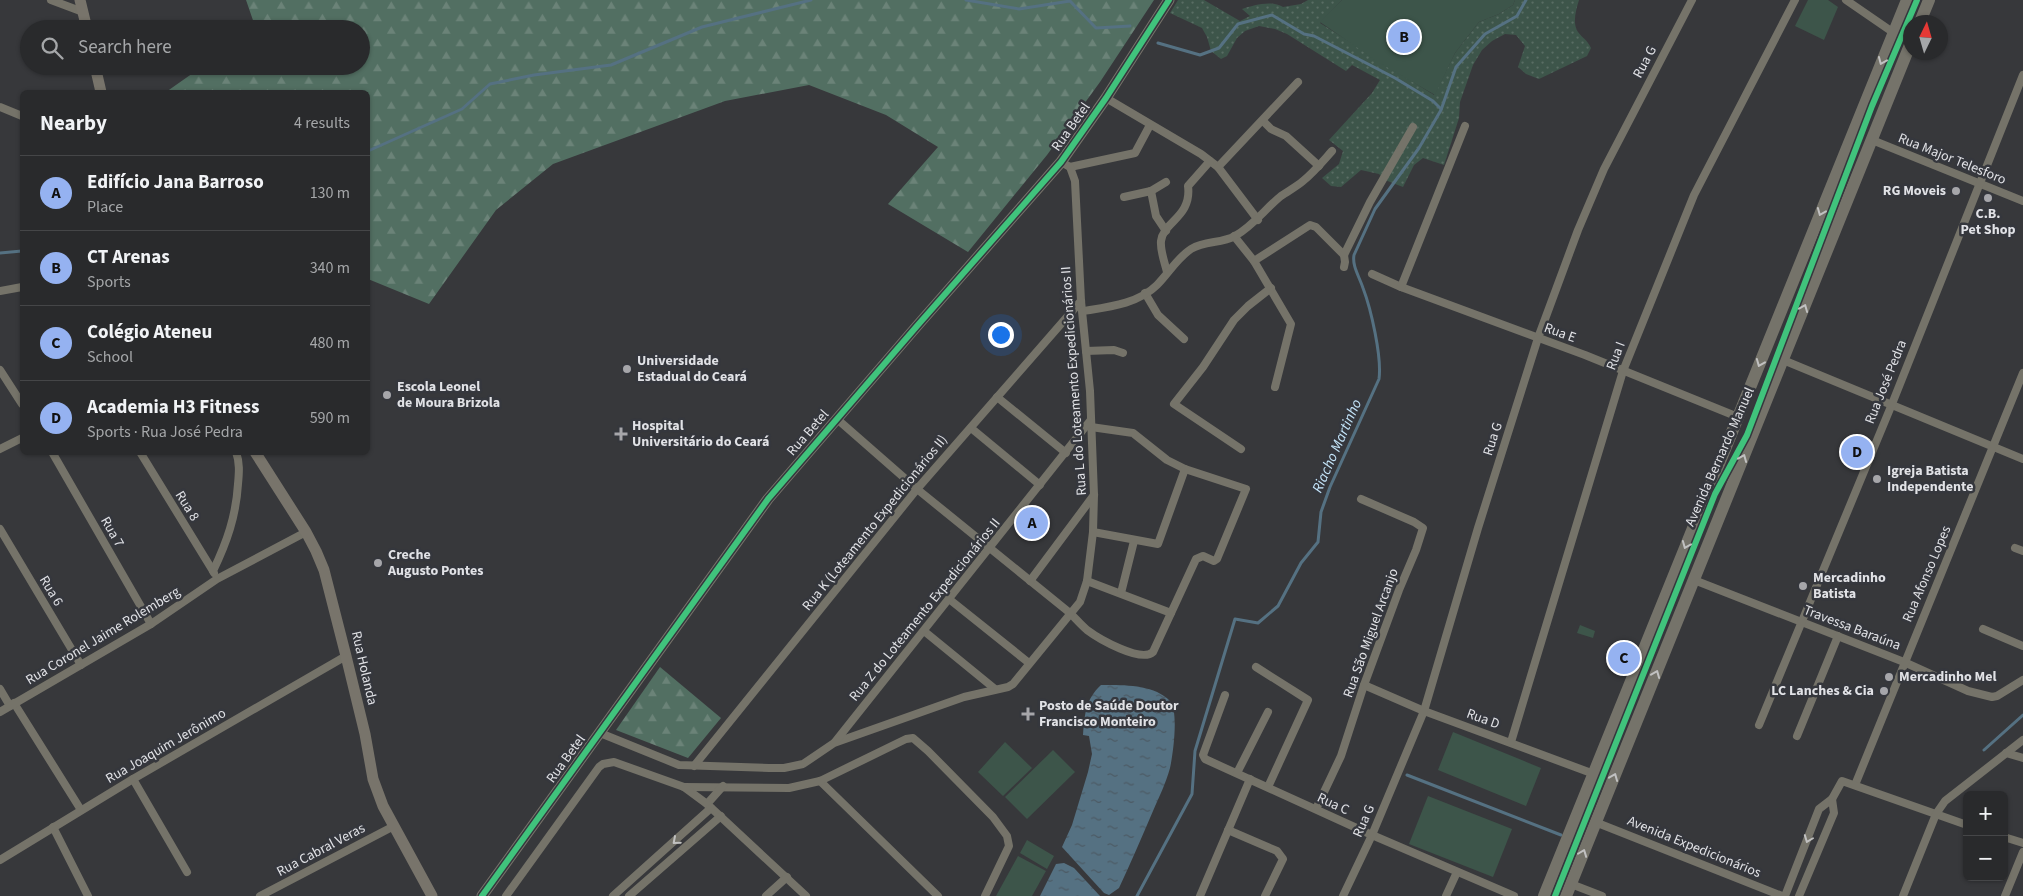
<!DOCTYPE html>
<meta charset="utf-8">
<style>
:root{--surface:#292a2c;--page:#353638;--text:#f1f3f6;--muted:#a5a7a9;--line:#454648;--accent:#95b2f1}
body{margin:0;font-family:"Source Sans 3",sans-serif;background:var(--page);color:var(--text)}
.controls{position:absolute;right:15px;bottom:15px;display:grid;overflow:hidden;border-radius:8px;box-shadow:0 1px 4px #0004}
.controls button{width:45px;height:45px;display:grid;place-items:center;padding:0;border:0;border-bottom:1px solid var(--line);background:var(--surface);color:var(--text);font:25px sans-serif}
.compass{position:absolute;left:1903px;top:15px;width:45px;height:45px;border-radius:50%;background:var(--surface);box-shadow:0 1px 4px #0004;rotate:5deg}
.you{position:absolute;left:1000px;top:334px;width:18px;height:18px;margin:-12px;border:4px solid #fff;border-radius:50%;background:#1a73e8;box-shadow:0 0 0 8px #1a73e833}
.badge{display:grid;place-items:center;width:32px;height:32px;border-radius:50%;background:var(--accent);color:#111;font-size:16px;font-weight:700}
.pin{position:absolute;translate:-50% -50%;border:2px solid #fff;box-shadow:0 1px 5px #0006}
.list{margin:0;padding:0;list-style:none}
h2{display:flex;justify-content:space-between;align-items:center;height:65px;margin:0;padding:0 20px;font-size:21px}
h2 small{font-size:16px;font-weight:400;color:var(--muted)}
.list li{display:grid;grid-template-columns:32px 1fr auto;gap:15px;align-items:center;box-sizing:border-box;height:75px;padding:0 20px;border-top:1px solid var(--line)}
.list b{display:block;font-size:19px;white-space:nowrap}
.list p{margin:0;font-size:16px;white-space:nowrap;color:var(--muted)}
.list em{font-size:16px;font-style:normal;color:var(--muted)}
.icon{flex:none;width:28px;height:28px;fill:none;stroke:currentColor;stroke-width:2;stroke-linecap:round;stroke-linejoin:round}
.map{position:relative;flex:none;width:2023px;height:896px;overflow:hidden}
.search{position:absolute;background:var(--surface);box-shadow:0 1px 4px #0004;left:20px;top:20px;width:350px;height:55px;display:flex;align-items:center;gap:12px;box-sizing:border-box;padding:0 18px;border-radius:28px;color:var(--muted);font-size:19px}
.panel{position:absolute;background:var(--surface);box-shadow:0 1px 4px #0004;left:20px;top:90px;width:350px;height:365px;border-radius:8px}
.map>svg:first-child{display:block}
.grass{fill:url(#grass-dots)}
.forest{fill:url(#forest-firs)}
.green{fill:#3d554a}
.water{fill:url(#water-ripples)}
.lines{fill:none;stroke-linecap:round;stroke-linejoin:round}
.stream{stroke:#557182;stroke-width:3}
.street{stroke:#757369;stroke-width:8}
.secondary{stroke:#78746b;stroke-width:11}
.primary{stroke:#75736a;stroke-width:12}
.cycleway-casing{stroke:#35373d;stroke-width:9}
.cycleway{stroke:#40c37c;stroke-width:6}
.oneway{stroke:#c1c1c1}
.oneway2{stroke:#c1c1c0}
.poi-dot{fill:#a6a6aa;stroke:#35373d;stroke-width:2}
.labels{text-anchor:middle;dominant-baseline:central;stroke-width:5;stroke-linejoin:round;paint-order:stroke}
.street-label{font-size:14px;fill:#e1e2e6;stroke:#35373d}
.poi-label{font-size:14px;font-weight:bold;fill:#e1e2e6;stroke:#35373d;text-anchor:start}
.water-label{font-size:15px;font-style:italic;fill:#c6e7fc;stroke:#35373d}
</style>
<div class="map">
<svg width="2023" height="896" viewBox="0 0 2023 896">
<defs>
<pattern id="grass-dots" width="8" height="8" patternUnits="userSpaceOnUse" patternTransform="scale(1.25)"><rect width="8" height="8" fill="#3d554a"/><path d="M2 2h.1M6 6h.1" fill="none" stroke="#596d64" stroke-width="1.8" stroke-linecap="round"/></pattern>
<pattern id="forest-firs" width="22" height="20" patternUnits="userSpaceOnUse" patternTransform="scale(1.25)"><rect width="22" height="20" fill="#526f62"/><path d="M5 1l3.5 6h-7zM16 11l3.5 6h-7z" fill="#6b8378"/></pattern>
<pattern id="water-ripples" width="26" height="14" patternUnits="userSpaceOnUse" patternTransform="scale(1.25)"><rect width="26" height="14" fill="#557182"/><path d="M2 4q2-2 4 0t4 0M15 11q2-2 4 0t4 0" fill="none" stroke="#4c5a64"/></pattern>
</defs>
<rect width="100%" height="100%" fill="#37383b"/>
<path class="grass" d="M1178 0H1204L1240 21 1250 16 1242 9C1254 5 1272 0 1283 7L1301 4 1308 0H1342L1320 23 1434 95 1455 53 1479 22 1499 14 1513 5 1515 0H1579C1576 10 1572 23 1578 32 1584 40 1586 38 1591 48L1587 56 1539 79 1526 74 1518 67 1525 46 1516 35 1505 34 1492 41 1482 50 1473 65 1460 102 1459 118 1444 165 1423 158 1414 165 1403 187 1385 180 1379 174 1361 170 1341 187 1331 186 1322 178 1339 164 1343 151 1329 140 1372 93 1380 80 1352 65 1346 71 1287 34 1275 29 1259 26 1245 31 1237 38 1227 56 1221 59 1211 51 1207 37 1202 28 1170 13Z"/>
<g class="forest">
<path d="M246 0H1154L1100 82 1047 155 968 252 888 204 938 147 886 115 809 85 725 101 553 164 496 210 429 304 368 279V92H166L203 66H361V29H256Z"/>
<path d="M660 667 721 718 688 758 616 730Z"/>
</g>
<g class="green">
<path d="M1342 0H1515L1513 5 1499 14 1479 22 1455 53 1435 95 1378 62 1320 22Z"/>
<path d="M1808 0H1828L1838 7 1824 40 1795 26Z"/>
<path d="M1580 625 1595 631 1593 638 1577 633Z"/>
<path d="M1453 732 1541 768 1526 806 1438 770Z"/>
<path d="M1005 742 1032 768 1003 796 978 772Z"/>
<path d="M1053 750 1075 772 1027 819 1005 797Z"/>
<path d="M1428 796 1512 829 1493 877 1409 844Z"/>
<path d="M1027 840 1054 856 1047 869 1020 853Z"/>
<path d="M1018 856 1046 871 1032 896H996Z"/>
</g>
<g class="water">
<path d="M1101 685C1122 685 1154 684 1170 701 1179 711 1173 755 1170 768 1166 783 1159 797 1153 811 1142 837 1131 862 1119 888L1109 895 1104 893 1062 847 1072 825 1088 772 1092 754 1089 736 1083 735C1085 714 1085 700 1101 685Z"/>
<path d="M1064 863 1074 868 1100 896H1040L1056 864Z"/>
</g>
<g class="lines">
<g class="stream">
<path d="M966 0 1019 9 1070 1 1096 28 1130 26"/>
<path d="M1158 43 1200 55 1219 48 1238 24 1272 15 1304 34 1314 36 1395 78 1433 101 1441 109"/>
<path d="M368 151 462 109 490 84 534 75 611 65 702 27 811 0"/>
<path d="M0 253 22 251"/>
<path d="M1984 750 2023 715"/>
<path d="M1407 775 1561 835"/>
<path d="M1137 896 1192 794 1195 751 1235 619 1258 623 1278 606 1301 563 1318 542 1321 512 1330 487 1379 379C1382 357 1371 309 1363 288 1359 276 1352 266 1354 255L1375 209 1419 148 1441 110 1456 67 1485 34 1517 16 1526 0"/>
</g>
<g class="street">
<path d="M51 0 83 12"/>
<path d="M1846 0 1894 33"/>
<path d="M1106 98 1201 154 1218 167 1258 220"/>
<path d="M0 107 22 116"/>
<path d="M1263 121 1271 129 1286 136 1319 166"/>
<path d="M1872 140 2023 201"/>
<path d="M1070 167 1135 153 1150 125"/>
<path d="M1218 167 1298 82"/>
<path d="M1151 191 1156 216 1166 231"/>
<path d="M1124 197 1151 191 1166 182"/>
<path d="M1234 236 1254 261 1291 324 1275 387"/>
<path d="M1254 261 1310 225 1316 227 1344 255"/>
<path d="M1344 267 1345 262 1344 255 1370 202 1413 127"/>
<path d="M1167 272C1165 263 1160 251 1161 241 1163 222 1192 217 1188 186L1210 161"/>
<path d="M1372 274 1401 287 1585 355 1738 417"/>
<path d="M1401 287 1465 126"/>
<path d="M0 291 22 287"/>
<path d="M1145 293 1158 315 1184 339"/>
<path d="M1083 311C1108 307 1138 304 1157 285 1169 273 1177 258 1191 249 1205 240 1221 244 1235 236 1253 226 1265 209 1281 196 1288 191 1296 187 1303 181 1314 172 1323 161 1332 151"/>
<path d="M1086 351 1114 350 1123 353"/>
<path d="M1783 360 2023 459"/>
<path d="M0 370 22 404"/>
<path d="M997 397 1066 453"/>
<path d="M837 419 917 489 1070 613C1076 619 1081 625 1087 630 1099 639 1141 663 1153 652L1196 559 1203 556 1214 561 1217 559 1246 489 1185 469 1167 460 1133 433 1091 427"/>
<path d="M971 428 1040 485"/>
<path d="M0 449 22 438"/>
<path d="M1241 449 1174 404 1203 367 1234 320 1248 306 1271 288"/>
<path d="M52 452 151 624"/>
<path d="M140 452 213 571"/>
<path d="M0 529 81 665"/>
<path d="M1093 532 1158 544 1185 469"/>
<path d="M2015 548 2023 551"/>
<path d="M214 573 213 571C227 542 236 516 238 484 239 473 240 463 236 452"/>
<path d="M1694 580 1904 662 1968 691 1992 697 1997 696 2023 680"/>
<path d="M1030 581 1094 495"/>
<path d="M1087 581 1171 613"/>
<path d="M1121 593 1134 541"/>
<path d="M949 599 1029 663"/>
<path d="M1983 629 2023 646"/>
<path d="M924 631 995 689"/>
<path d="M1256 667 1308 700 1268 787"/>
<path d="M1364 685 1424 711 1594 774"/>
<path d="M0 689 10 706"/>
<path d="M1225 695 1203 755 1205 759 1372 835 1514 896"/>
<path d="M14 703 81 810"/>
<path d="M0 712 151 624 217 579 306 532"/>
<path d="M1759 725 1892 404 2023 75"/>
<path d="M600 733 679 765 769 768H784L803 764 834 743 964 697 1008 687 1013 684 1080 602 1087 581 1093 532 1094 495 1090 391 1081 301 1075 181 1070 167 1061 162"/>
<path d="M1797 736 1838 636"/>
<path d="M835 742 1090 421"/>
<path d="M1511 742 1623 371 1694 195 1795 0"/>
<path d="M2006 753 2023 758"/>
<path d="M694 766 917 489 1081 301"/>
<path d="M1237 773 1268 712"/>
<path d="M133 779 187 872"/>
<path d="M820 781 938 896"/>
<path d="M1855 785 2023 373"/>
<path d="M684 787 789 788 820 781 906 739 913 738 928 751 993 817 1007 836 1009 846 985 896"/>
<path d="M707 804 723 786"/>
<path d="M1316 809 1341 756 1364 685 1399 590 1416 550 1423 528 1414 522 1361 499"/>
<path d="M1595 822 1782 896"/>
<path d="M53 827 88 896"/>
<path d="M1228 830 1277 851 1283 859 1265 896"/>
<path d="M2004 837 2023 843"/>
<path d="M0 860 133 779 346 656"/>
<path d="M1571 884 1602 896"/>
<path d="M260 896 394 826"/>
<path d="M506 896 599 767 603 764 614 762 684 787 707 804 806 896"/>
<path d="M613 896 711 808"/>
<path d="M629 896 721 816"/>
<path d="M766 896 787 877"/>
<path d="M1200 896 1250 779"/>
<path d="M1343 896 1372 835 1424 711 1478 528 1538 338 1578 230 1604 169 1692 0"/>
<path d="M1446 896 1457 872"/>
<path d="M1785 896 1819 809 1832 799"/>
<path d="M1799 896 1834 813 1832 799 1842 781 1967 825"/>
<path d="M1903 896 1936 814 1945 801 2023 740"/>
<path d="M2005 896 2023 852"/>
</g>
<g class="secondary">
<path d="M80 0 87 29"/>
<path d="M95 66 101 92"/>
<path d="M255 452 306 532 316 551 324 570 346 656 365 734 373 779 383 806 432 896"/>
<path d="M482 896 768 499 917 326 1061 162 1106 98 1169 0"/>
</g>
<g class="primary">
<path d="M1920 22 1929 0"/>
<path d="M1544 896 1907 0"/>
<path d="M1566 896 1910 45"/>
</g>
<g class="cycleway-casing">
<g id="cycleway">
<path d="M482 896 768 499 917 326 1061 162 1106 98 1169 0"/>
<path d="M1555 896 1715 494 1747 435 1872 106 1917 0"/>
</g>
</g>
<use href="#cycleway" class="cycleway"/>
</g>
<defs><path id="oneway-chevron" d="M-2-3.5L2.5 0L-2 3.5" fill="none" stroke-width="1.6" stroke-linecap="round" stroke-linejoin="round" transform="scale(1.25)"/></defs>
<g class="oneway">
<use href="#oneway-chevron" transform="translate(1882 61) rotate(113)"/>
<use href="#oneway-chevron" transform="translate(1821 212) rotate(112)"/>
<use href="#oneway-chevron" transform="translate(1804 308) rotate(-68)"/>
<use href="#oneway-chevron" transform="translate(1760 363) rotate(112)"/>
<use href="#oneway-chevron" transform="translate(1743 458) rotate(-68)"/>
<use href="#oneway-chevron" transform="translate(1686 545) rotate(112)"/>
<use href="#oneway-chevron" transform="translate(1656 674) rotate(-68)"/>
<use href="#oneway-chevron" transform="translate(1614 777) rotate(-68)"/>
<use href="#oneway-chevron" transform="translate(1583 853) rotate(-69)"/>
</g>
<g class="oneway2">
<use href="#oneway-chevron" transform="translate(1808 839) rotate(111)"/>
<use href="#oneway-chevron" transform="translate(676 841) rotate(139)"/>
</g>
<g class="poi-dot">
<circle cx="1956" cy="191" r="5"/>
<circle cx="1988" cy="198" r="5"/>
<circle cx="627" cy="369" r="5"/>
<circle cx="387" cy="395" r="5"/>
<path d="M618.5 426.5h5v5h5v5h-5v5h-5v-5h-5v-5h5z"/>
<circle cx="1877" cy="479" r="5"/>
<circle cx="378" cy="563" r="5"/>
<circle cx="1803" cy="586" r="5"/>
<circle cx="1889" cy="677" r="5"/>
<circle cx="1884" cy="691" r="5"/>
<path d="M1025.5 706.5h5v5h5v5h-5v5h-5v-5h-5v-5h5z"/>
</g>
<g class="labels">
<g class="street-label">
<text transform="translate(1645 62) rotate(-62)">Rua G</text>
<text transform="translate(1071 127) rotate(-55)">Rua Betel</text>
<text transform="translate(1952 159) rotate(22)">Rua Major Telesforo</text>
<text transform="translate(1560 333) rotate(20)">Rua E</text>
<text transform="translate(1616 356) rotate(-69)">Rua I</text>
<text transform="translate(1074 381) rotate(-94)">Rua L do Loteamento Expedicionários II</text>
<text transform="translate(1886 382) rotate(-68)">Rua José Pedra</text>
<text transform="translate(808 433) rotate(-49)">Rua Betel</text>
<text transform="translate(1493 439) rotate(-72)">Rua G</text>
<text transform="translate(1720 457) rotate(-66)">Avenida Bernardo Manuel</text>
<text transform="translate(187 506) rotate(58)">Rua 8</text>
<text transform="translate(875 523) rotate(-51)">Rua K (Loteamento Expedicionários II)</text>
<text transform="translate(112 532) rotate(60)">Rua 7</text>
<text transform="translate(1927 574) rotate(-67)">Rua Afonso Lopes</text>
<text transform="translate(51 591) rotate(59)">Rua 6</text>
<text transform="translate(925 610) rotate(-51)">Rua Z do Loteamento Expedicionários II</text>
<text transform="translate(1852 628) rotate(21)">Travessa Baraúna</text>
<text transform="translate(1371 633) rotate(-70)">Rua São Miguel Arcanjo</text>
<text transform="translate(103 636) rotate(-31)">Rua Coronel Jaime Rolemberg</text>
<text transform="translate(364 668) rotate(77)">Rua Holanda</text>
<text transform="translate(1483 719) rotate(20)">Rua D</text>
<text transform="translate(166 746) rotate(-30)">Rua Joaquim Jerônimo</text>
<text transform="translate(566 759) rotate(-54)">Rua Betel</text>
<text transform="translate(1333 804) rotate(25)">Rua C</text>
<text transform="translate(1364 821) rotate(-66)">Rua G</text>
<text transform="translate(1694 847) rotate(22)">Avenida Expedicionários</text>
<text transform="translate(321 850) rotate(-28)">Rua Cabral Veras</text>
</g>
<g class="poi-label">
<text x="1946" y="191" text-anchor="end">RG Moveis</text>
<text x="1988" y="214" text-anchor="middle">C.B.<tspan x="1988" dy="16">Pet Shop</tspan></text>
<text x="637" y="361">Universidade<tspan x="637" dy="16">Estadual do Ceará</tspan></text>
<text x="397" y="387">Escola Leonel<tspan x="397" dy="16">de Moura Brizola</tspan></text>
<text x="632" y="426">Hospital<tspan x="632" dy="16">Universitário do Ceará</tspan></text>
<text x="1887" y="471">Igreja Batista<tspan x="1887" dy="16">Independente</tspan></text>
<text x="388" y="555">Creche<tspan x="388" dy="16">Augusto Pontes</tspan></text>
<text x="1813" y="578">Mercadinho<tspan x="1813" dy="16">Batista</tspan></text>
<text x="1899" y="677">Mercadinho Mel</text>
<text x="1874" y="691" text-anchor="end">LC Lanches &amp; Cia</text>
<text x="1039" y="706">Posto de Saúde Doutor<tspan x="1039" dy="16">Francisco Monteiro</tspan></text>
</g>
<g class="water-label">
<text transform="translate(1337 446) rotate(-66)">Riacho Martinho</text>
</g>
</g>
</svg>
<div class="controls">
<button>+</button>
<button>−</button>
</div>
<svg class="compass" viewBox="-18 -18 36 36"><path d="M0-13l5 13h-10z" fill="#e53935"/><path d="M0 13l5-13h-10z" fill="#a5a7a9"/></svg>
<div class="you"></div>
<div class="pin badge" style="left:1032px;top:523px">A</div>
<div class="pin badge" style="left:1404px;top:37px">B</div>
<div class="pin badge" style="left:1624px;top:658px">C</div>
<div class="pin badge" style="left:1857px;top:452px">D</div>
<div class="search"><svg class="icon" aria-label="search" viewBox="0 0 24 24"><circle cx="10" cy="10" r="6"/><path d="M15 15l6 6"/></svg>Search here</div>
<section class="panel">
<h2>Nearby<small>4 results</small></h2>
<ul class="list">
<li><span class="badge">A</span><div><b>Edifício Jana Barroso</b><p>Place</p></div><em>130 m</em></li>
<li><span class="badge">B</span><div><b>CT Arenas</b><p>Sports</p></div><em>340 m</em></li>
<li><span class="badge">C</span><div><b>Colégio Ateneu</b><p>School</p></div><em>480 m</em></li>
<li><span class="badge">D</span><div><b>Academia H3 Fitness</b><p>Sports · Rua José Pedra</p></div><em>590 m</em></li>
</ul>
</section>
</div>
